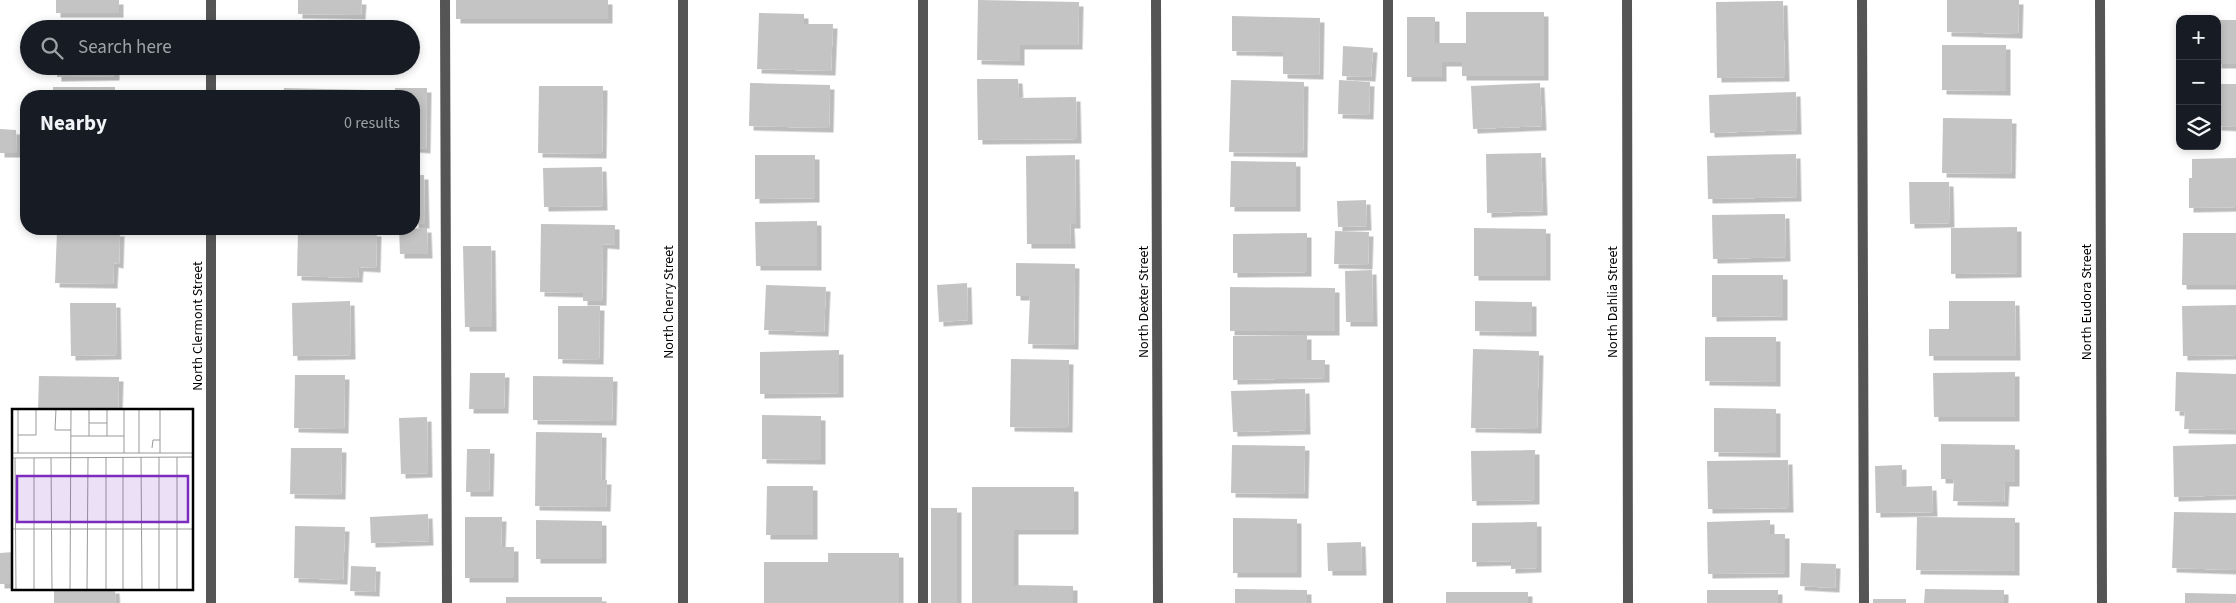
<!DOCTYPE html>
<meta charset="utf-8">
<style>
:root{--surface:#171b24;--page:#20242c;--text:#f1f3f6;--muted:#9ea1a6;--line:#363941}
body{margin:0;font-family:"Source Sans 3",sans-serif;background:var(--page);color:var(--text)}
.controls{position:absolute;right:15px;top:15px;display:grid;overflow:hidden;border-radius:10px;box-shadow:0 2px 8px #0003}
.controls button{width:45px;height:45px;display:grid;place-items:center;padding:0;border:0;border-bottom:1px solid var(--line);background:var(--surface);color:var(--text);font:25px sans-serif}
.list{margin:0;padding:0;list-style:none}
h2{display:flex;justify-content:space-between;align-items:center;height:65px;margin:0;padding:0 20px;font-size:21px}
h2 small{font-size:16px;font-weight:400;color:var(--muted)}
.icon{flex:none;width:28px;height:28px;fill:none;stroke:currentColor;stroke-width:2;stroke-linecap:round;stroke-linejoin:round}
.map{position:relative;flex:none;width:2236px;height:603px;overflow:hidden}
.search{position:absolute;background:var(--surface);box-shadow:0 2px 8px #0003;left:20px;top:20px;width:400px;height:55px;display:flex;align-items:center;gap:12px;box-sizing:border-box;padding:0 18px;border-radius:28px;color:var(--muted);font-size:19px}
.panel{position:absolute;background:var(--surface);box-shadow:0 2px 8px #0003;left:20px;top:90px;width:400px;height:145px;border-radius:20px}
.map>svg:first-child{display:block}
.building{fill:#c4c4c4;filter:url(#shadow)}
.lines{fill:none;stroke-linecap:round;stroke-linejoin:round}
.service{stroke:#555;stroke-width:10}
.minor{stroke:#555;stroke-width:10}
.labels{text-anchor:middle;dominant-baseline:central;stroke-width:4.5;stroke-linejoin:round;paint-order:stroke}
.street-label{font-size:14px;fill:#000;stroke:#fff}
.inset-road{fill:none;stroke:#999;stroke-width:1}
.view{fill:#7b2cbf;fill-opacity:0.15;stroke:#7b2cbf;stroke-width:2.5}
.inset-edge{fill:none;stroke:#000;stroke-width:2.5}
</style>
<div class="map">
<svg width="2236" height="603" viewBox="0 0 2236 603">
<defs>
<filter id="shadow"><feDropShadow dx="4.5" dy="4.5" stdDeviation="0" flood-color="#0004"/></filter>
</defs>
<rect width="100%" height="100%" fill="#fff"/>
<g class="building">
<rect x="56" y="0" width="63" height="13"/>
<path d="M298 0H362L361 15 298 14Z"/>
<rect x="456" y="0" width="152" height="19"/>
<path d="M978 0 1079 2 1078 45H1020V61L977 60Z"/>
<path d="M1947 0H2019L2018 34 1947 32Z"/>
<path d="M1783 1 1785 77 1717 78 1716 2Z"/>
<path d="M1466 12H1544V76H1462V62H1442V77H1407V17H1435V43H1466Z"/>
<path d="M759 13 804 14V24H833L831 71 757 69Z"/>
<path d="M1232 16 1320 18 1319 75 1283 74V52L1232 51Z"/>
<rect x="2217" y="20" width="19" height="44"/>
<path d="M1942 45H2006V91L1942 90Z"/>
<path d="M1343 46 1373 48 1371 77 1342 76Z"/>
<path d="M57 66H115V76L57 77Z"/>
<rect x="296" y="66" width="59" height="4"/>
<path d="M977 79H1018L1019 98 1076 97 1077 139 978 140Z"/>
<path d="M1231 80 1304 82 1303 153 1229 152Z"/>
<path d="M1339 80 1370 82 1369 115 1338 114Z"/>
<path d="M750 83 830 85 829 128 749 126Z"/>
<path d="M1540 83 1542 126 1473 129 1471 86Z"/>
<path d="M2217 84H2236V127L2217 126Z"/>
<path d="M539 86H603L602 154 538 153Z"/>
<rect x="53" y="87" width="62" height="9"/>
<path d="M284 88 369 90V96H283Z"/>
<path d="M395 88H427L426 149 414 148V96H395Z"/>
<path d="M1796 92 1797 130 1710 133 1709 95Z"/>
<path d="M1943 118 2012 119 2011 174 1942 173Z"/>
<path d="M0 129 16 130 17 153H0Z"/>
<path d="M1541 153 1543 211 1487 213 1486 154Z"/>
<path d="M1796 154 1797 197 1708 199 1707 156Z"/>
<path d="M755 155H815V198L755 199Z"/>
<path d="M1075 155 1076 224H1070L1071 244H1027L1026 156Z"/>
<path d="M2236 158V207L2189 208V178H2192V159Z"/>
<path d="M1231 161 1296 162V207H1230Z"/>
<path d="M602 167 603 206 544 207 543 168Z"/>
<path d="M414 175H424L425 224H414Z"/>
<path d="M1909 182H1949L1950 223 1910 224Z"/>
<path d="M1366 200 1367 226 1338 227 1337 201Z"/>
<path d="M1785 214 1786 257 1713 259 1712 215Z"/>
<path d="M817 221V266H756L755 222Z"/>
<path d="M541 224 615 225V245L603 244 602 301H583V293L540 292Z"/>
<path d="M2017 227V273L1951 274V228Z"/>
<path d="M427 228 428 254H400L399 229Z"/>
<path d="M1474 228 1546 229V276H1474Z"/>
<path d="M298 230 377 232 376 268 359 267 358 278 297 276Z"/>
<path d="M57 231 120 232 119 264 114 263 113 284 55 283Z"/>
<path d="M1335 231 1369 232 1368 265 1334 264Z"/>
<path d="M1307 233V272L1233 273V234Z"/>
<path d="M2183 233H2236V285H2182Z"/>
<path d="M463 246H491L492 327H465Z"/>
<path d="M1016 263 1075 264 1074 345 1028 344 1030 296H1016Z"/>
<path d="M1372 270 1373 322H1346L1345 271Z"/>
<path d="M1712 275H1783V316L1712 317Z"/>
<path d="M967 283 968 320 939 322 937 285Z"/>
<path d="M766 285 826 287 824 332 764 330Z"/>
<path d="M1230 287 1335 288V331H1230Z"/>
<path d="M350 301 351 355 293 356 292 303Z"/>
<path d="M1475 301 1532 302V332L1475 331Z"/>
<path d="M1949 301H2015L2016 356H1929V329H1949Z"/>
<path d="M70 303H116L117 355 71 356Z"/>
<path d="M2236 305V355L2183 356 2182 306Z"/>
<path d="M558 306H600L599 360 558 359Z"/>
<path d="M1307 335V360H1325V378L1233 380V336Z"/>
<path d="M1705 337H1776V382L1705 381Z"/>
<path d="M1473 349 1539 351 1537 429 1471 428Z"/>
<path d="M839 350V393L760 394V352Z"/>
<path d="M1011 359 1069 360 1068 428 1010 427Z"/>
<path d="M2015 372V417H1934L1933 373Z"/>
<path d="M2176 372 2236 374V430L2184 429 2185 412 2175 411Z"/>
<path d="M470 373H505L504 409H469Z"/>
<path d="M295 375H345L344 429 294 428Z"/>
<path d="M39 376 119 377 118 410H38Z"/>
<path d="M533 376 613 377 612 421 533 420Z"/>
<path d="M1305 389 1306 430 1233 432 1231 391Z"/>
<path d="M1714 408 1776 409V453L1714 452Z"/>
<path d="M762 415 821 416V460L762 459Z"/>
<path d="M427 417 428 473 401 474 399 418Z"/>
<path d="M536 432 602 433 601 480H607L606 507 535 506Z"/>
<path d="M1941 444 2015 445V482H2005L2004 502 1953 501 1954 479H1941Z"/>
<path d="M2236 444V495L2174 497 2173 446Z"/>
<path d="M1232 445 1305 446 1304 494 1231 493Z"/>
<path d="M291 448H342L341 495 290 494Z"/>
<path d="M467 449H490L489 492H466Z"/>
<path d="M1535 450V500L1472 501 1471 451Z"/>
<path d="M1788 460 1789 508 1708 509 1707 461Z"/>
<path d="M1902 465V487L1932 486 1933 512 1876 513 1875 466Z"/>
<path d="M767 486H813V535H766Z"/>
<path d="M972 487H1074V530H1014V585L1073 586V603H972Z"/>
<rect x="931" y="508" width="26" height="95"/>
<path d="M2174 512 2236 513V570L2172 568Z"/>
<path d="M428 514 429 541 371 543 370 517Z"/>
<path d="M465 517H502L501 547H514V578H465Z"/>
<path d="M1917 517 2015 518V571L1916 570Z"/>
<path d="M1233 518 1297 519V573H1233Z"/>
<path d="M536 520 602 521V559H536Z"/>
<path d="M1770 520V534H1785V573L1708 574 1707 522Z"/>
<path d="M1537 522V568L1511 569V561L1472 562V523Z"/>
<path d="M295 526 345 527 343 580 294 578Z"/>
<path d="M1361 542 1362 571H1328L1327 543Z"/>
<path d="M14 552V584H0V553Z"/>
<path d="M828 553H899V603H764V562H828Z"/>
<path d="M1801 563 1836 564 1835 588 1800 586Z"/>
<path d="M351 566 376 567 375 592 350 591Z"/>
<path d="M115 589 116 603H54V590Z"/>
<path d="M1235 589 1307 590V603H1235Z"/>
<path d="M1925 589 2004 590V603H1924Z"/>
<rect x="1707" y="590" width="71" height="13"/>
<rect x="1446" y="592" width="82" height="11"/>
<path d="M2185 593 2236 594V603H2185Z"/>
<rect x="506" y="597" width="96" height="6"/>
<rect x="1873" y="599" width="33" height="4"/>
</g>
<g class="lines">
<g class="service">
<path d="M445 0 447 603"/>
<path d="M923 0V603"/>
<path d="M1388 0V603"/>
<path d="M1862 0 1864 603"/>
</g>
<g class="minor">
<path d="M211 0V29"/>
<path d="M683 0V603"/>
<path d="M1156 0 1158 603"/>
<path d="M1627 0 1628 603"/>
<path d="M2100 0 2102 603"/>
<path d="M211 66V96"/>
<path d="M211 229V603"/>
</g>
</g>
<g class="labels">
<g class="street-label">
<text transform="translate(669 302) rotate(-90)">North Cherry Street</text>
<text transform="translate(1144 302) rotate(-90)">North Dexter Street</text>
<text transform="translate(1613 302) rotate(-90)">North Dahlia Street</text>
<text transform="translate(2087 302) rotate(-90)">North Eudora Street</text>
<text transform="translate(198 326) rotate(-90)">North Clermont Street</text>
</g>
</g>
<g transform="translate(12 409)">
<rect width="181" height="181" fill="#fff"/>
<path class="inset-road" d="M6 0V44M44 0 43 21H59M77 0V27M95 0V27M127 0V44M148 0V44M77 14H95M6 26H24V0M59 27H112M140 39 141 31H148M0 44H182M112 44V0M94 48V181M111 48V181M129 48 130 181M165 48V181M0 49 182 48M3 49 4 181M22 49V181M39 49 40 181M0 120H182M58 181 59 0M75 181 76 49M147 181V48"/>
<path class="view" d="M5 67H176V113H5Z"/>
<rect width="181" height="181" class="inset-edge"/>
</g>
</svg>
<div class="controls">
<button>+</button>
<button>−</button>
<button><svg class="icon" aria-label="layers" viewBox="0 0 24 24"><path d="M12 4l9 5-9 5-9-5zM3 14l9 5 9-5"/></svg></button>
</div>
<div class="search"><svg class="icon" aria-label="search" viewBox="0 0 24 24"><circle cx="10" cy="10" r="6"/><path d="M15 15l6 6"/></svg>Search here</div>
<section class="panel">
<h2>Nearby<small>0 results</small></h2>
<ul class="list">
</ul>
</section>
</div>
